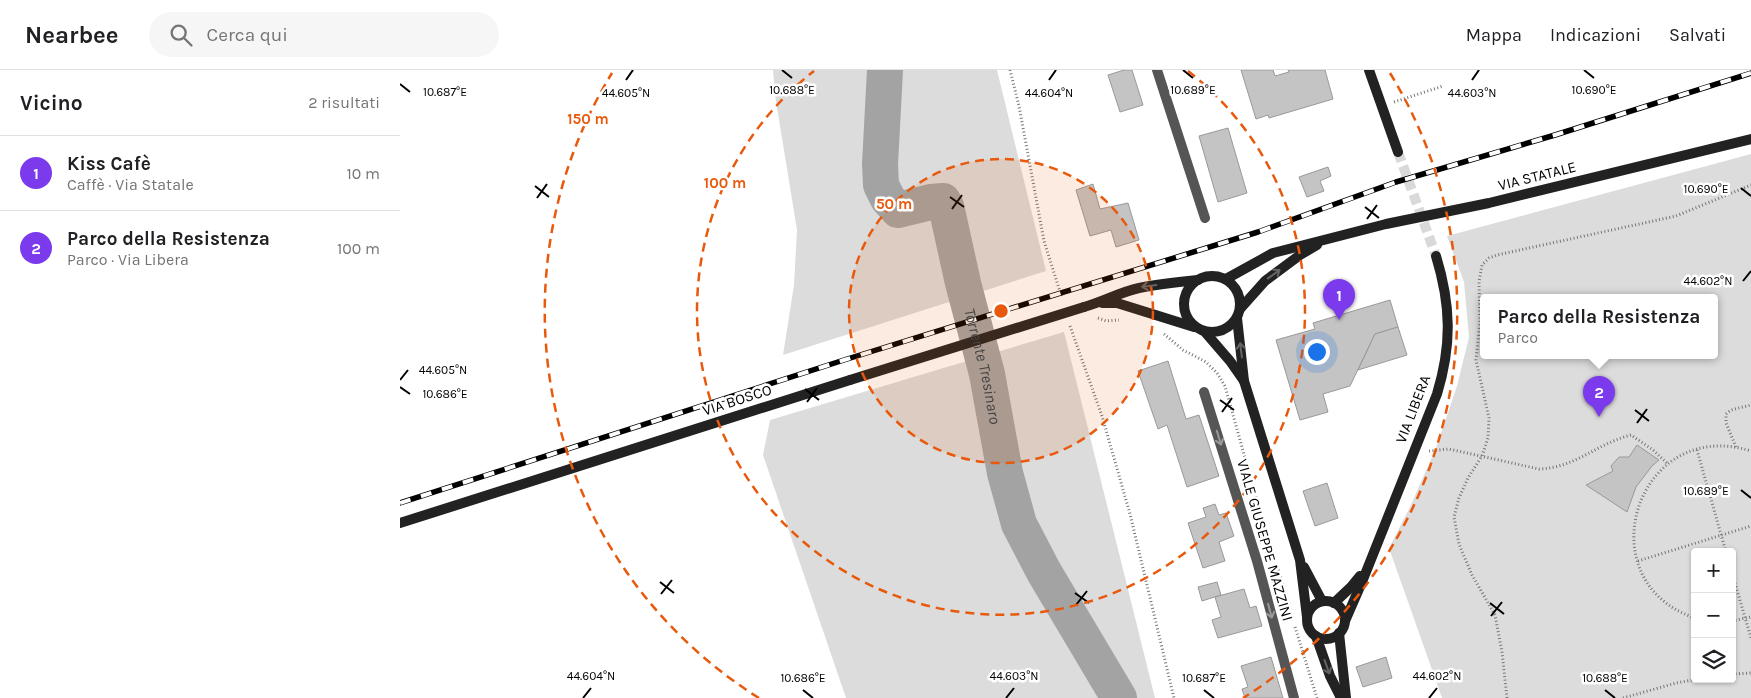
<!DOCTYPE html>
<html lang="it">
<meta charset="utf-8">
<style>
:root{--surface:#fff;--page:#f6f6f6;--text:#202124;--muted:#757577;--line:#e0e0e0;--accent:#7c3aed}
body{margin:0;font-family:Karla,sans-serif;background:var(--page);color:var(--text)}
.controls{position:absolute;right:15px;bottom:15px;display:grid;overflow:hidden;border-radius:5px;box-shadow:0 1px 4px #0004}
.controls button{width:45px;height:45px;display:grid;place-items:center;padding:0;border:0;border-bottom:1px solid var(--line);background:var(--surface);color:var(--text);font:25px sans-serif}
.you{position:absolute;left:916px;top:281px;width:18px;height:18px;margin:-12px;border:4px solid #fff;border-radius:50%;background:#1a73e8;box-shadow:0 0 0 8px #1a73e833}
.badge{display:grid;place-items:center;width:32px;height:32px;border-radius:50%;background:var(--accent);color:#fff;font-size:16px;font-weight:700}
.pin{position:absolute;translate:-50% -41px;filter:drop-shadow(0 1px 2px #0008)}
.pin::after{content:'';position:absolute;top:26px;width:18px;height:15px;background:inherit;clip-path:polygon(0 0,100% 0,50% 100%)}
.popup{position:absolute;left:1080px;top:224px;width:238px;height:65px;box-sizing:border-box;display:grid;place-content:center;border-radius:5px;background:var(--surface);filter:drop-shadow(0 1px 4px #0005);font-size:16px;white-space:nowrap;color:var(--muted)}
.popup b{font-size:19px;color:var(--text)}
.popup::after{content:'';position:absolute;left:50%;top:100%;margin-left:-10px;border:10px solid transparent;border-top-color:var(--surface)}
.list{margin:0;padding:0;list-style:none}
h2{display:flex;justify-content:space-between;align-items:center;height:65px;margin:0;padding:0 20px;font-size:21px}
h2 small{font-size:16px;font-weight:400;color:var(--muted)}
.list li{display:grid;grid-template-columns:32px 1fr auto;gap:15px;align-items:center;box-sizing:border-box;height:75px;padding:0 20px;border-top:1px solid var(--line)}
.list b{display:block;font-size:19px;white-space:nowrap}
.list p{margin:0;font-size:16px;white-space:nowrap;color:var(--muted)}
.list em{font-size:16px;font-style:normal;color:var(--muted)}
.icon{flex:none;width:28px;height:28px;fill:none;stroke:currentColor;stroke-width:2;stroke-linecap:round;stroke-linejoin:round}
.map{position:relative;flex:none;width:1351px;height:628px;overflow:hidden}
header{display:flex;align-items:center;gap:30px;box-sizing:border-box;height:70px;padding:0 25px;background:var(--surface);border-bottom:1px solid var(--line)}
header strong{font-size:24px}
nav{display:flex;gap:28px;margin-inline-start:auto;font-size:18px}
.search{width:350px;height:45px;background:var(--page);display:flex;align-items:center;gap:12px;box-sizing:border-box;padding:0 18px;border-radius:28px;color:var(--muted);font-size:19px}
main{display:flex}
aside{flex:1;background:var(--surface)}
.map>svg:first-child{display:block}
.green{fill:#dcdcdc;fill-rule:evenodd}
.lines{fill:none;stroke-linecap:round;stroke-linejoin:round}
.river{stroke:#a3a3a3;stroke-width:36}
.building{fill:#c4c4c4;stroke:#999}
.secondary-tunnel{stroke:#d9d9d9;stroke-width:10;stroke-dasharray:10 5;stroke-linecap:butt}
.path{stroke:#777;stroke-width:3;stroke-dasharray:1 2.5;stroke-linecap:butt}
.street{stroke:#555;stroke-width:10}
.secondary{stroke:#222;stroke-width:10}
.rail-casing{stroke:#000;stroke-width:5.5}
.rail{stroke:#fff;stroke-width:4;stroke-dasharray:11;stroke-linecap:butt}
.secondary-bridge{stroke:#222;stroke-width:10}
.oneway{stroke:#646464}
.oneway2{stroke:#999}
.ticks{fill:none;stroke:#000;stroke-width:2}
.ring{fill:none;stroke:#e8590c;stroke-width:2.5;stroke-dasharray:9 6}
.labels{text-anchor:middle;dominant-baseline:central;stroke-width:5;stroke-linejoin:round;paint-order:stroke}
.street-label{font-size:15px;fill:#000;stroke:#fff}
.water-label{font-size:16px;font-style:italic;fill:#444;stroke:#fff}
.ticks-label{font-size:12px;text-anchor:middle;fill:#000;stroke:#fff;stroke-width:5;stroke-linejoin:round;paint-order:stroke}
.centre{fill:#e8590c;stroke:#fff;stroke-width:2.5}
.ring-label{font-size:15px;text-anchor:middle;font-weight:bold;fill:#e8590c;stroke:#fff;stroke-width:5;stroke-linejoin:round;paint-order:stroke}
</style>
<header>
<strong>Nearbee</strong>
<div class="search"><svg class="icon" aria-label="search" viewBox="0 0 24 24"><circle cx="10" cy="10" r="6"/><path d="M15 15l6 6"/></svg>Cerca qui</div>
<nav><a>Mappa</a><a>Indicazioni</a><a>Salvati</a></nav>
</header>
<main>
<aside>
<h2>Vicino<small>2 risultati</small></h2>
<ul class="list">
<li><span class="badge">1</span><div><b>Kiss Cafè</b><p>Caffè · Via Statale</p></div><em>10 m</em></li>
<li><span class="badge">2</span><div><b>Parco della Resistenza</b><p>Parco · Via Libera</p></div><em>100 m</em></li>
</ul>
</aside>
<div class="map">
<svg width="1351" height="628" viewBox="0 0 1351 628">
<rect width="100%" height="100%" fill="#fff"/>
<g class="green">
<path d="M373 0H597L646 201 383 285 394 215 397 160 375 25Z"/>
<path d="M1351 84V628H1042L989 478 1010 437 1036 378 1057 316 1069 267 1064 212 1047 166ZM1084 228H1314V286H1084ZM1295 482H1332V609H1295Z"/>
<path d="M664 262 755 628H446L363 385 370 350Z"/>
</g>
<g class="lines">
<path class="river" id="s1" d="M485 0 480 94 481 115 488 129 498 140 531 132 543 131 546 136 563 213 587 304 605 403 619 454 644 502 719 628"/>
</g>
<g class="building">
<path d="M724 0H732L743 35 720 42 708 5Z"/>
<path d="M841 0H873L875 6 889 2 888 0H925L933 29 869 48 868 45 856 49Z"/>
<path d="M828 58 847 123 818 132 799 66Z"/>
<path d="M928 97 931 106 920 111 924 121 907 127 899 107Z"/>
<path d="M693 114 700 139 728 133 739 170 716 177 711 160 690 166 676 120Z"/>
<path d="M990 230 998 257 975 264 950 316 923 324 928 342 900 350 876 270 915 259 913 253Z"/>
<path d="M998 257 1007 285 958 300 975 264Z"/>
<path d="M768 291 786 349 799 345 819 406 787 417 767 355 758 359 738 301Z"/>
<path d="M1237 375 1259 390 1252 396 1236 417 1227 442 1186 415 1213 401 1211 396 1219 387H1229Z"/>
<path d="M927 413 938 448 915 456 903 421Z"/>
<path d="M815 434 819 445 826 443 834 466 819 472 825 491 803 498 788 453 806 447 803 438Z"/>
<path d="M817 512 821 525 802 531 798 517Z"/>
<path d="M844 519 850 538 856 536 862 556 818 568 812 550 821 547 815 527Z"/>
<path d="M871 587 883 628H845L842 619 848 617 841 596Z"/>
<path d="M986 587 992 608 963 617 956 597Z"/>
</g>
<g class="lines">
<path class="secondary-tunnel" d="M998 82 1036 186"/>
<g class="path">
<path d="M610 0 619 36 644 171 662 228"/>
<path d="M994 32 1043 16"/>
<path d="M698 248 706 251 719 250"/>
<path d="M670 256 702 346 730 444 774 628"/>
<path d="M764 264 783 280 806 292 817 303 825 316 855 424 889 534"/>
<path d="M1336 377 1326 353V344L1331 340 1351 335"/>
<path d="M1297 380 1326 482"/>
<path d="M1029 381 1049 379 1139 399C1175 398 1198 373 1231 365L1253 380 1268 394"/>
<path d="M1238 491 1351 456"/>
<path d="M1332 503 1351 568"/>
<path d="M1295 548C1184 511 1237 345 1351 381"/>
<path d="M1332 551 1351 547"/>
<path d="M895 557 917 628"/>
<path d="M1332 604 1351 603"/>
<path d="M1107 628 1102 582 1095 545 1072 505 1059 474 1054 447 1059 428 1068 408 1082 386 1088 368 1089 348 1076 290 1080 251 1079 212 1082 195 1089 188 1097 185 1276 146 1351 115"/>
<path d="M1223 628 1276 613 1298 609"/>
</g>
<g class="street">
<path d="M757 0 805 148"/>
<path d="M804 322 857 491 894 628"/>
</g>
<g class="secondary">
<path d="M969 0 998 82"/>
<circle cx="812" cy="234" r="28"/>
<path d="M826 209 873 183 986 154 1089 133 1351 69"/>
<path d="M702 233H717L794 257"/>
<path d="M684 237C703 232 720 222 739 218 758 214 778 212 798 210"/>
<path d="M840 239 865 211 900 185 917 175"/>
<path d="M837 248 844 311 900 490 907 547"/>
<path d="M805 262 830 291 844 311"/>
<path d="M0 453 450 310"/>
<path d="M904 497 922 531"/>
<circle cx="926" cy="550" r="19"/>
<path d="M934 533 951 517 960 506"/>
<path d="M945 551 962 512 1037 324C1052 275 1051 235 1036 186"/>
<path d="M939 563 946 628"/>
<path d="M916 566 930 606 941 628"/>
</g>
<g class="rail-casing">
<path id="rail" d="M0 433 444 290 858 162 996 112 1155 65 1351 3"/>
</g>
<use href="#rail" class="rail"/>
<path class="secondary-bridge" d="M450 310 684 237"/>
</g>
<defs><path id="oneway-shaft" d="M-6 0H5M1.5-3L5.5 0L1.5 3" fill="none" stroke-width="1.6" stroke-linecap="round" stroke-linejoin="round" transform="scale(1.25)"/></defs>
<g class="oneway">
<use href="#oneway-shaft" transform="translate(874 204) rotate(-36)"/>
<use href="#oneway-shaft" transform="translate(749 216) rotate(172)"/>
<use href="#oneway-shaft" transform="translate(841 280) rotate(-97)"/>
<use href="#oneway-shaft" transform="translate(927 597) rotate(70)"/>
</g>
<g class="oneway2">
<use href="#oneway-shaft" transform="translate(819 368) rotate(73)"/>
<use href="#oneway-shaft" transform="translate(870 541) rotate(75)"/>
</g>
<path class="ticks" d="M382 0 392 8M783 0 793 8M1184 0 1194 8M226 10 233 0M649 10 656 0M1072 10 1079 0M0 14 10 22M135 116 149 127M1341 118 1351 126M550 127 564 137M137 128 147 114M965 137 979 148M552 139 562 125M967 149 977 135M1343 211 1351 201M0 310 8 300M0 317 10 324M405 319 419 330M820 330 834 340M407 332 417 318M1235 340 1249 351M822 342 832 328M1237 353 1247 339M1341 420 1351 428M260 512 274 523M675 523 689 533M261 524 272 510M1090 533 1104 544M676 535 687 521M1091 546 1102 532M403 620 413 628M804 620 814 628M1205 620 1215 628M183 628 191 618M606 628 614 618M1029 628 1037 618"/>
<circle cx="601" cy="241" r="152" fill="#e8590c" fill-opacity=".12"/>
<g class="ring">
<circle cx="601" cy="241" r="152"/>
<path d="M788 1A304 304 0 1 1 414 1"/>
<path d="M359 628A456 456 0 0 1 212 3M990 3A456 456 0 0 1 843 628"/>
</g>
<g class="labels">
<g class="street-label">
<text transform="translate(1137 106) rotate(-14)">VIA STATALE</text>
<text transform="translate(337 330) rotate(-18)">VIA BOSCO</text>
<text transform="translate(1013 339) rotate(-69)">VIA LIBERA</text>
<text transform="translate(865 470) rotate(74)">VIALE GIUSEPPE MAZZINI</text>
</g>
<g class="water-label">
<text stroke="none"><textPath href="#s1" startOffset="362">Torrente Tresinaro</textPath></text>
</g>
</g>
<g class="ticks-label">
<text x="392" y="24">10.688°E</text>
<text x="793" y="24">10.689°E</text>
<text x="1194" y="24">10.690°E</text>
<text x="45" y="26">10.687°E</text>
<text x="1072" y="27">44.603°N</text>
<text x="226" y="27">44.605°N</text>
<text x="649" y="27">44.604°N</text>
<text x="1306" y="123">10.690°E</text>
<text x="1308" y="215">44.602°N</text>
<text x="43" y="304">44.605°N</text>
<text x="45" y="328">10.686°E</text>
<text x="1306" y="425">10.689°E</text>
<text x="191" y="610">44.604°N</text>
<text x="614" y="610">44.603°N</text>
<text x="1037" y="610">44.602°N</text>
<text x="804" y="612">10.687°E</text>
<text x="403" y="612">10.686°E</text>
<text x="1205" y="612">10.688°E</text>
</g>
<circle cx="601" cy="241" r="8" class="centre"/>
<g class="ring-label">
<text x="188" y="54">150 m</text>
<text x="325" y="118">100 m</text>
<text x="494" y="139">50 m</text>
</g>
</svg>
<div class="controls">
<button>+</button>
<button>−</button>
<button><svg class="icon" aria-label="layers" viewBox="0 0 24 24"><path d="M12 4l9 5-9 5-9-5zM3 14l9 5 9-5"/></svg></button>
</div>
<div class="you"></div>
<div class="pin badge" style="left:939px;top:250px">1</div>
<div class="pin badge" style="left:1199px;top:347px">2</div>
<div class="popup"><b>Parco della Resistenza</b>Parco</div>
</div>
</main>
